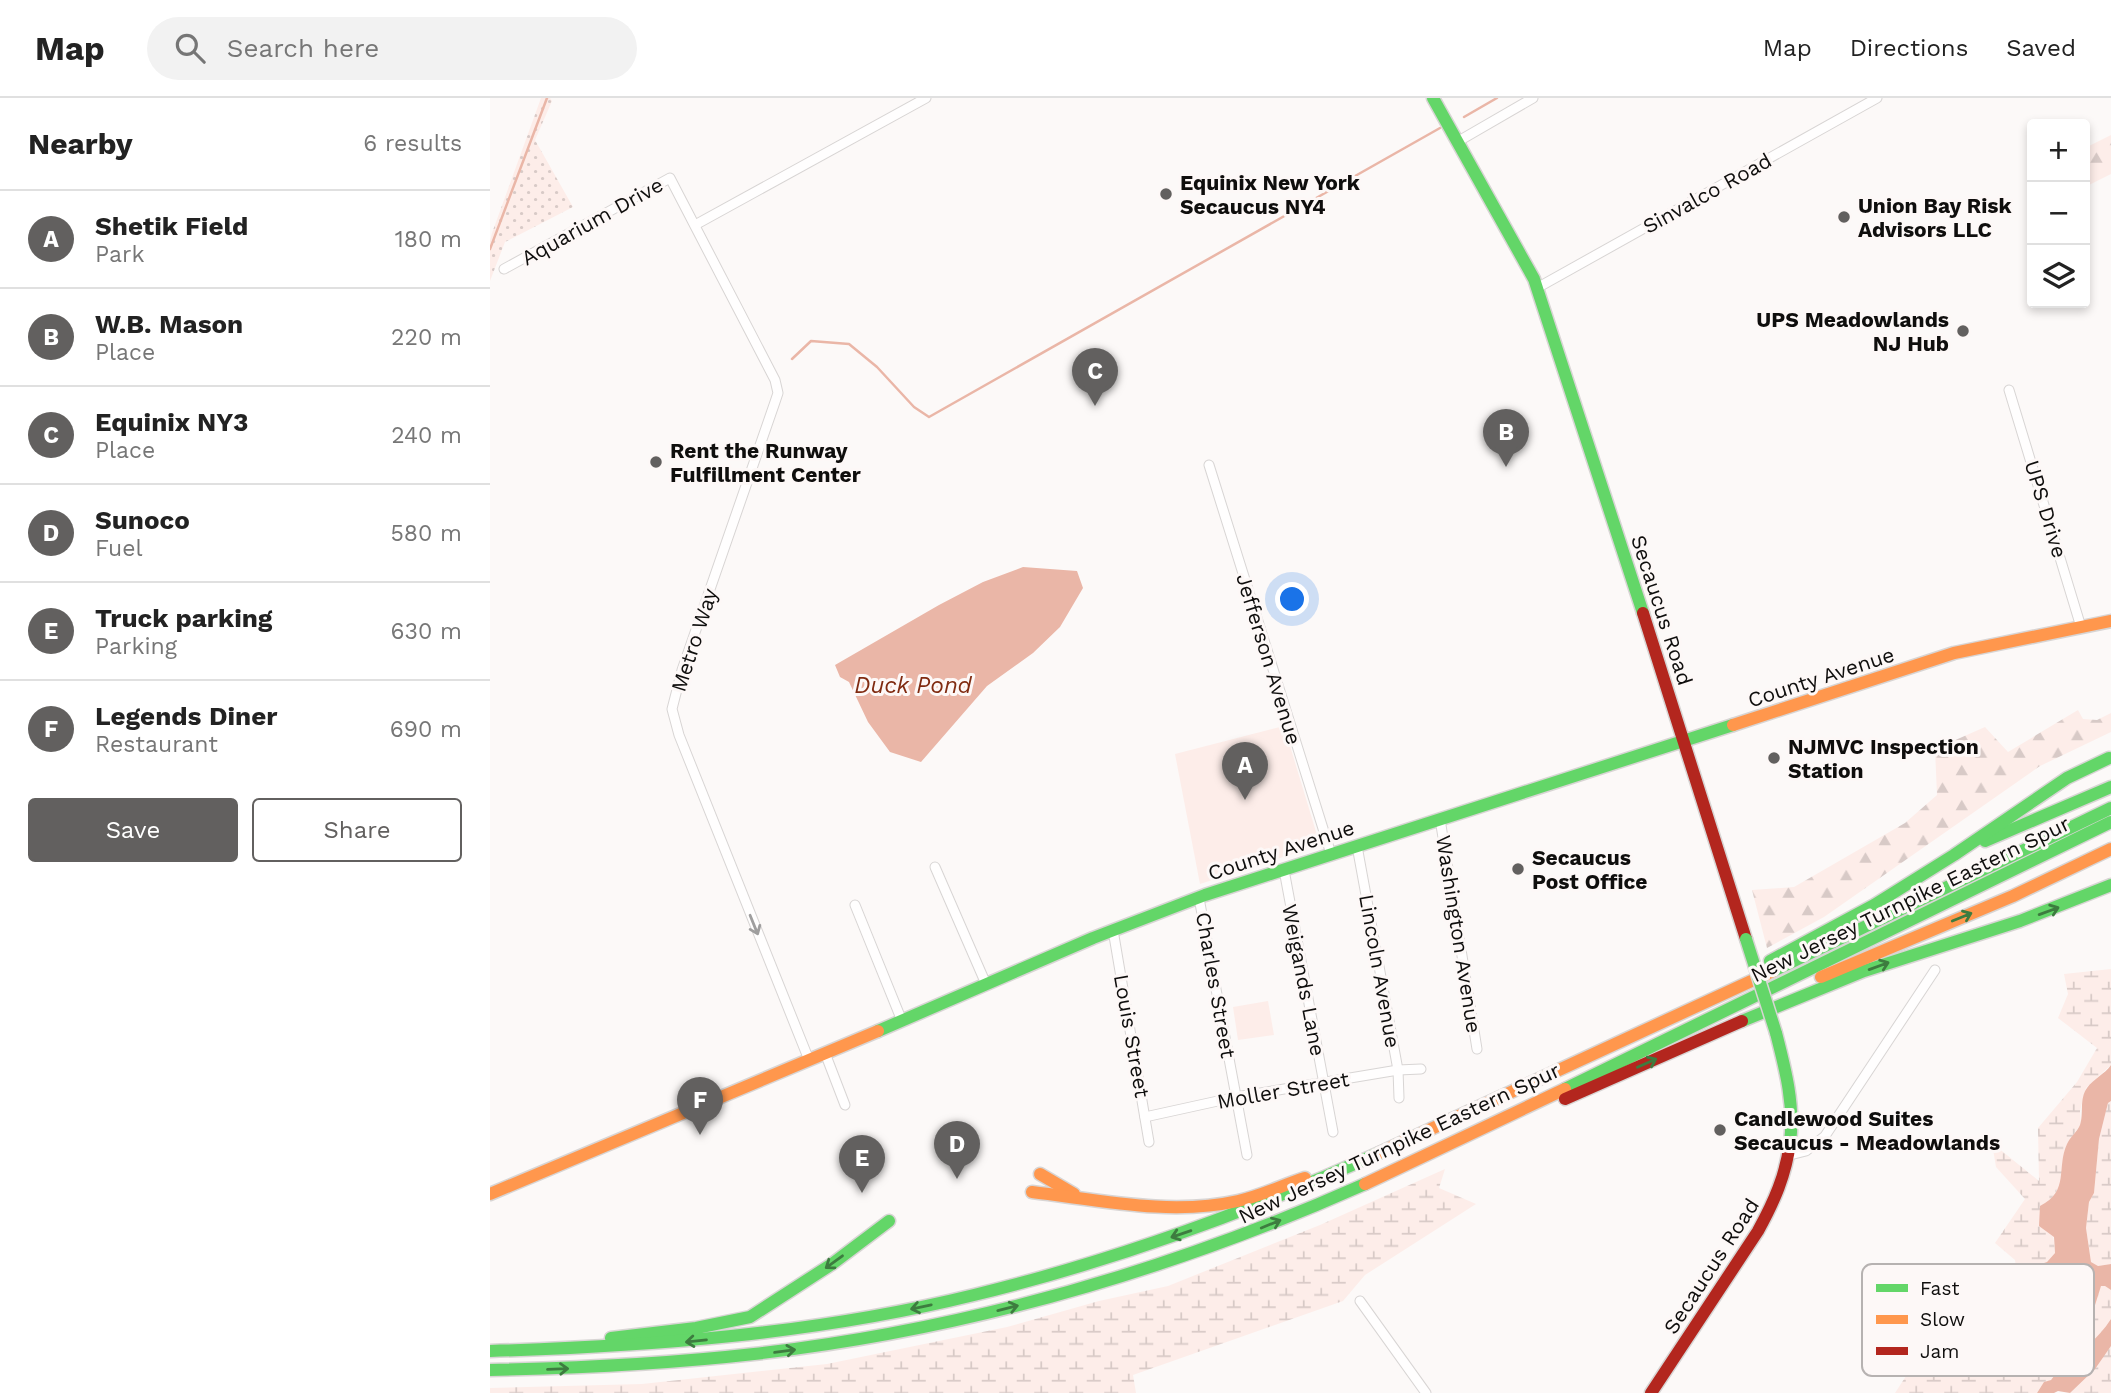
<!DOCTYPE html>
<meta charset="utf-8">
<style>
:root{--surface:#fff;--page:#f2f2f2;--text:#222;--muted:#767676;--line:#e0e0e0;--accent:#62605f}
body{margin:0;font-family:"Work Sans",sans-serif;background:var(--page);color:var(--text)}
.controls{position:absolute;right:21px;top:21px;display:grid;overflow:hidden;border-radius:7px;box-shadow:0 4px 10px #0003}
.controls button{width:63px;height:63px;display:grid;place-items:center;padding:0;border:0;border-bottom:2px solid var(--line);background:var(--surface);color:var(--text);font:35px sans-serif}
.you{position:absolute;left:803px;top:502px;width:24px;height:24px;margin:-18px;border:5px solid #fff;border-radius:50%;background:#1a73e8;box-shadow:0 0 0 10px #1a73e833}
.badge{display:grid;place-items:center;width:46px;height:46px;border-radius:50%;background:var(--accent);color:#fff;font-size:23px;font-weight:700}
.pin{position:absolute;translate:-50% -58px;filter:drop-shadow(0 2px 4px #0008)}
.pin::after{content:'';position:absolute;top:37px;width:24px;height:21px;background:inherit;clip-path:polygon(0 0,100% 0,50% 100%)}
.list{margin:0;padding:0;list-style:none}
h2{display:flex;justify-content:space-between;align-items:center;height:91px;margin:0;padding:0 28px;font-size:30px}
h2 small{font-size:23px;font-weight:400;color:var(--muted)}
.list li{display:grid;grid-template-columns:46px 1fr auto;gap:21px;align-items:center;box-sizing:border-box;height:98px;padding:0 28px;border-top:2px solid var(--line)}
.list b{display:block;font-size:26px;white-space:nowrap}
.list p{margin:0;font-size:23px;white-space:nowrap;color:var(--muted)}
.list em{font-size:23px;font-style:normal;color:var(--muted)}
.actions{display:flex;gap:14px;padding:21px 28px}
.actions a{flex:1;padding:16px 0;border:2px solid var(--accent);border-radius:7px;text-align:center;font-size:24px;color:var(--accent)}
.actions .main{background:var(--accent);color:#fff}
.icon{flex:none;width:38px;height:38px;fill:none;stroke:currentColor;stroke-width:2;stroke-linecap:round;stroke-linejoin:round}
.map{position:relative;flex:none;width:1621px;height:1295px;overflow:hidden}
header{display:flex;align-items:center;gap:42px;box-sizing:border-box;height:98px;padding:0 35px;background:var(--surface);border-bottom:2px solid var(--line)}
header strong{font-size:33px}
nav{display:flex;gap:38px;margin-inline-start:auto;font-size:24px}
.search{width:490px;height:63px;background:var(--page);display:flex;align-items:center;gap:18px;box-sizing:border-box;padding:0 24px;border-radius:38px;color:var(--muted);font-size:26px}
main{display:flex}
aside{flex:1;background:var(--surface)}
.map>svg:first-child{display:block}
.grass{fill:url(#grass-dots)}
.forest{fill:url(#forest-firs)}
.wetland{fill:url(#wetland-marsh)}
.green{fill:#fdede9}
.water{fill:#eab6a7}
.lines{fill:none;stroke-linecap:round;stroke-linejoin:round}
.stream{stroke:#eab6a7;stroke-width:2.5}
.street-casing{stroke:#d8d5d4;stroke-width:11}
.fast-casing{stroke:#d8d5d4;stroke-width:15}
.slow-casing{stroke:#d8d5d4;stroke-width:15}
.jam-casing{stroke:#d8d5d4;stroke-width:15}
.street{stroke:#fffefe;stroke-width:9}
.fast{stroke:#63d668;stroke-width:12}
.slow{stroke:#ff974d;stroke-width:12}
.jam{stroke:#b3261e;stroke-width:12}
.fast-bridge-casing{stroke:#d8d5d4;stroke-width:15;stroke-linecap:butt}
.fast-bridge{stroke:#63d668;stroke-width:12}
.oneway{stroke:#3d7c3f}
.oneway2{stroke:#9f9e9e}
.poi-dot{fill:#62605f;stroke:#fdf8f7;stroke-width:2.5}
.labels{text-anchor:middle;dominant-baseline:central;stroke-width:6;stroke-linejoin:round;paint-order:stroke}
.poi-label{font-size:21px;font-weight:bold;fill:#0f0e0d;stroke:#fdf8f7;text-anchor:start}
.street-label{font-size:21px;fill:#0f0e0d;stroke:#fdf8f7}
.water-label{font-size:23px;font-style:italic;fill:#802b11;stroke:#fdf8f7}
.key{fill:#fdf8f7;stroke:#b6b2b1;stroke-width:2}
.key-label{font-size:19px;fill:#0f0e0d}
</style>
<header>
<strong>Map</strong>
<div class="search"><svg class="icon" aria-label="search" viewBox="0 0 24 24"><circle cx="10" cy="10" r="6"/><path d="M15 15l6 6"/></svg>Search here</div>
<nav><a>Map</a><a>Directions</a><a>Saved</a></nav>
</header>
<main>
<aside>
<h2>Nearby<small>6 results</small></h2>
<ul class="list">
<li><span class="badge">A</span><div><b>Shetik Field</b><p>Park</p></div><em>180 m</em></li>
<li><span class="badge">B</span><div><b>W.B. Mason</b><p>Place</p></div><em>220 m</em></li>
<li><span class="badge">C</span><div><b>Equinix NY3</b><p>Place</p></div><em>240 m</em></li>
<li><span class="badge">D</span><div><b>Sunoco</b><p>Fuel</p></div><em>580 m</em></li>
<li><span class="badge">E</span><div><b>Truck parking</b><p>Parking</p></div><em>630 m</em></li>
<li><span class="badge">F</span><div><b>Legends Diner</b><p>Restaurant</p></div><em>690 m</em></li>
</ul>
<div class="actions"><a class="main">Save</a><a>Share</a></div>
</aside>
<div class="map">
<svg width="1621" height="1295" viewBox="0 0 1621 1295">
<defs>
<pattern id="grass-dots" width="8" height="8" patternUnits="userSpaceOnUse" patternTransform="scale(1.75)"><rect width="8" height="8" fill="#fdede9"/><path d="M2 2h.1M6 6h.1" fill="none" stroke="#d8cac7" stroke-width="1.8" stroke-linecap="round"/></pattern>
<pattern id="forest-firs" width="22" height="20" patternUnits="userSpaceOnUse" patternTransform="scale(1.75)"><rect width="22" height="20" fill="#fdede9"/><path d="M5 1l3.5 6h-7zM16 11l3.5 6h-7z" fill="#d8cac7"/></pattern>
<pattern id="wetland-marsh" width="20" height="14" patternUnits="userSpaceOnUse" patternTransform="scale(1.75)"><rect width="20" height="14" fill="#fdede9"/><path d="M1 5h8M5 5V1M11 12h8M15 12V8" fill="none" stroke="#d8cac7"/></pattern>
</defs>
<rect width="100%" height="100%" fill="#fcf9f8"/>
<path class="grass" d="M51 0H60L62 3 45 42 83 109 15 144 0 183V143L2 135Z"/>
<g class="forest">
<path d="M1621 37V76L1595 89V50Z"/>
<path d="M1588 612 1593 621 1607 622 1621 615V634L1550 668 1334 819 1277 850 1262 792 1304 789 1415 725 1447 697 1445 651 1495 629 1518 654Z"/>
</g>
<g class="wetland">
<path d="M1621 871V967L1596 990 1590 1013 1591 1026 1577 1046 1572 1066 1573 1082 1560 1103 1565 1155 1557 1164 1551 1166 1556 1187 1573 1202C1569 1215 1565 1232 1555 1242 1544 1252 1505 1266 1490 1272L1568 1266 1580 1258 1611 1188H1615L1621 1192C1621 1201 1621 1212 1621 1221 1618 1232 1579 1269 1568 1277 1560 1283 1551 1286 1547 1295H1405L1418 1275 1454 1264 1491 1249 1516 1243 1547 1215 1526 1170 1525 1162 1505 1145 1535 1101 1506 1069 1502 1045 1549 1083 1548 1030 1587 984 1607 950 1568 920 1578 896 1574 876Z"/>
<path d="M1621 1003V1166L1608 1168 1601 1164 1596 1130 1599 1104 1604 1095 1609 1041 1618 1005Z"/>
<path d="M955 1071 949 1090 986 1106 875 1177 853 1203 643 1277 646 1295H0V1290L152 1286 337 1266 517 1229 609 1203 678 1188 830 1127Z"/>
<path d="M1621 1248V1295H1580Z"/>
</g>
<g class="green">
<path d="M794 628 830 747 710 786 685 656Z"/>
<path d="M778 903 784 937 748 942 743 909Z"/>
</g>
<g class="water">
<path d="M533 469 587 473 593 490 570 529 543 555 497 588 431 664 400 654 378 624 359 584 350 579 345 567 449 507 493 484Z"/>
<path d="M1621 967V1003L1618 1005 1609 1041 1604 1095 1599 1104 1596 1130 1601 1164 1608 1168 1621 1166V1192L1615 1188H1611L1595 1239 1580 1258 1568 1266 1486 1273C1503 1268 1541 1253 1554 1243 1565 1234 1569 1215 1573 1202L1556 1187 1551 1166 1557 1164 1565 1155 1564 1139 1549 1128 1550 1108C1580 1093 1566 1070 1577 1046 1580 1039 1587 1034 1590 1027 1594 1016 1589 1001 1597 990 1603 981 1615 976 1621 967Z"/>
<path d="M1621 1221V1248L1605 1271 1580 1295 1568 1293 1564 1295H1547L1554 1284 1561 1282 1568 1273H1573C1588 1254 1608 1242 1621 1221Z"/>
</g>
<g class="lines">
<g class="stream">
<path d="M974 19 1007 0"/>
<path d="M0 151 57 0"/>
<path d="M302 261 321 243 359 246 387 269 424 309 439 319 950 30"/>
</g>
<g class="street-casing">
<g id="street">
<path d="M967 44 1043 0"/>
<path d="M205 127 436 0"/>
<path d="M14 171 180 80 285 282 288 295 285 304 192 572 182 611 189 637 319 962"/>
<path d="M1047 190 1387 0"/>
<path d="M1519 292 1591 529"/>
<path d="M719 367 841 756"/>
<path d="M950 721 987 951"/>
<path d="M867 748 908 972 909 1000"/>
<path d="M445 769 496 886"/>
<path d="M794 772 843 1034"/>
<path d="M709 800 757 1057"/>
<path d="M365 807 412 923"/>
<path d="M623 832 659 1044"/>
<path d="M335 955 355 1007"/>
<path d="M655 1019 746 999 908 972 931 971"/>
<path d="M1300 1057 1316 1053 1335 1038 1445 872"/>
<path d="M870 1203 936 1295"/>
</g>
</g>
<g class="fast-casing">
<g id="fast">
<path d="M943 0 1044 181 1153 515"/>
<path d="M1495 743 1621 689"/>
<path d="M1280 863 1384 807 1464 757 1577 680 1619 660"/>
<path d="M1283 873 1621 710"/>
<path d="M1252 923 1374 873 1530 823 1621 787"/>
<path d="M388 933 603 840 715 797 1243 627"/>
<path d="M1286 935C1295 970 1305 1007 1300 1044"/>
<path d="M1075 991 1621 724"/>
<path d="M121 1240 206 1230 260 1219 342 1166 399 1123"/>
<path d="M0 1253C163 1248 326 1236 484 1197 624 1163 758 1114 889 1055"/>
<path d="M0 1272C89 1270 176 1266 264 1256 475 1232 682 1172 875 1086"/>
</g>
</g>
<g class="slow-casing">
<g id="slow">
<path d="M1243 627 1464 555 1621 523"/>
<path d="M1331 879 1523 798 1621 751"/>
<path d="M889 1055 1283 873"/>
<path d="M550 1076 584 1096"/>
<path d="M875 1086 1075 991"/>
<path d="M542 1094C609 1102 681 1118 748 1103 771 1098 793 1087 815 1080"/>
<path d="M0 1096 388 933"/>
</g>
</g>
<g class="jam-casing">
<g id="jam">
<path d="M1153 515 1256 841"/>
<path d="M1075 1001 1252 923"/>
<path d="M1161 1295 1268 1133C1284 1104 1296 1077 1300 1044"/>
</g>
</g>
<use href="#street" class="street"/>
<use href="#fast" class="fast"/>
<use href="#slow" class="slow"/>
<use href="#jam" class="jam"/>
<g class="fast-bridge-casing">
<path id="fast-bridge" d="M1256 841 1286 935"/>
</g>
<use href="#fast-bridge" class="fast-bridge"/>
</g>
<defs><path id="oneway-shaft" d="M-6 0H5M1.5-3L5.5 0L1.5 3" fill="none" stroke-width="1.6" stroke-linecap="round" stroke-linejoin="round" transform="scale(1.75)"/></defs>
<g class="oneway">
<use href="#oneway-shaft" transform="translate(1559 813) rotate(-20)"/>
<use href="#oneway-shaft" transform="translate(1472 819) rotate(-22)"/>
<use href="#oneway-shaft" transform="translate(1389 868) rotate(-20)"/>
<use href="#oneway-shaft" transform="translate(1157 965) rotate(-24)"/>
<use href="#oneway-shaft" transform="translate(781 1126) rotate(-22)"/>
<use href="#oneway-shaft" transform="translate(691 1136) rotate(161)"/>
<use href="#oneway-shaft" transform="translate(344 1164) rotate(144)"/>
<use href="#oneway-shaft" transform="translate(431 1209) rotate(168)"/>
<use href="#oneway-shaft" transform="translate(518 1210) rotate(-14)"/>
<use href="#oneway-shaft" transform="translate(206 1243) rotate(174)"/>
<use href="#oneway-shaft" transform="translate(295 1253) rotate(-8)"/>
<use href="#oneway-shaft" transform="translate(68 1271) rotate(-2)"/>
</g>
<use class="oneway2" href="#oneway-shaft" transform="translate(264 827) rotate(68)"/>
<g class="poi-dot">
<circle cx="676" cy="96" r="7"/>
<circle cx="1354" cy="119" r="7"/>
<circle cx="1473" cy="233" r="7"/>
<circle cx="166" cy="364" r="7"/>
<circle cx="1284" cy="660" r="7"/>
<circle cx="1028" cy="771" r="7"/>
<circle cx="1230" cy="1032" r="7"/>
</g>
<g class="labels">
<g class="poi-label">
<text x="690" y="84">Equinix New York<tspan x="690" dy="24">Secaucus NY4</tspan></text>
<text x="1368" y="107">Union Bay Risk<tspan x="1368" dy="24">Advisors LLC</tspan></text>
<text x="1459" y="221" text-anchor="end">UPS Meadowlands<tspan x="1459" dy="24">NJ Hub</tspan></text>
<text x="180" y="352">Rent the Runway<tspan x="180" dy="24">Fulfillment Center</tspan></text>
<text x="1298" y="648">NJMVC Inspection<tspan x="1298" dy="24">Station</tspan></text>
<text x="1042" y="759">Secaucus<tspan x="1042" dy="24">Post Office</tspan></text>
<text x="1244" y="1020">Candlewood Suites<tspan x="1244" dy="24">Secaucus - Meadowlands</tspan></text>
</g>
<g class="street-label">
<text transform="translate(1217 95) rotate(-29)">Sinvalco Road</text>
<text transform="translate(102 123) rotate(-29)">Aquarium Drive</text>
<text transform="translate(1556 411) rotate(73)">UPS Drive</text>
<text transform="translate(1172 512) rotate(72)">Secaucus Road</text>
<text transform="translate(204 542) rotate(-72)">Metro Way</text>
<text transform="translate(779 561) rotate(73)">Jefferson Avenue</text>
<text transform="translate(1331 579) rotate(-18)">County Avenue</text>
<text transform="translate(791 752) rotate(-18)">County Avenue</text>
<text transform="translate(1420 801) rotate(-26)">New Jersey Turnpike Eastern Spur</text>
<text transform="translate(969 836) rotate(81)">Washington Avenue</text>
<text transform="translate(890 873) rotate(80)">Lincoln Avenue</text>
<text transform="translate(814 882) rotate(79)">Weigands Lane</text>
<text transform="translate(726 887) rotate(80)">Charles Street</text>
<text transform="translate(642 938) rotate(80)">Louis Street</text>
<text transform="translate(793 992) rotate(-10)">Moller Street</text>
<text transform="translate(909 1045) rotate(-25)">New Jersey Turnpike Eastern Spur</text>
<text transform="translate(1221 1168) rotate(-57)">Secaucus Road</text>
</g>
<g class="water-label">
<text x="423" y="587">Duck Pond</text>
</g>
</g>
<rect x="1372" y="1166" width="232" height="112" rx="10" class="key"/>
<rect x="1386" y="1186" width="32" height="8" fill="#63d668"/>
<rect x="1386" y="1217" width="32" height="9" fill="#ff974d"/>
<rect x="1386" y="1249" width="32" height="8" fill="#b3261e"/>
<g class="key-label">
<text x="1430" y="1197">Fast</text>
<text x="1430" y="1228">Slow</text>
<text x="1430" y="1260">Jam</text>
</g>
</svg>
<div class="controls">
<button>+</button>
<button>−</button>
<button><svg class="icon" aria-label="layers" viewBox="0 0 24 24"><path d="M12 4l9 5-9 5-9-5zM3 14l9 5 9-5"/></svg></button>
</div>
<div class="you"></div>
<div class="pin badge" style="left:755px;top:702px">A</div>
<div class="pin badge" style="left:1016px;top:369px">B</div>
<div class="pin badge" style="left:605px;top:308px">C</div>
<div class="pin badge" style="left:467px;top:1081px">D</div>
<div class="pin badge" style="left:372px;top:1095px">E</div>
<div class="pin badge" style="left:210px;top:1037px">F</div>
</div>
</main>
